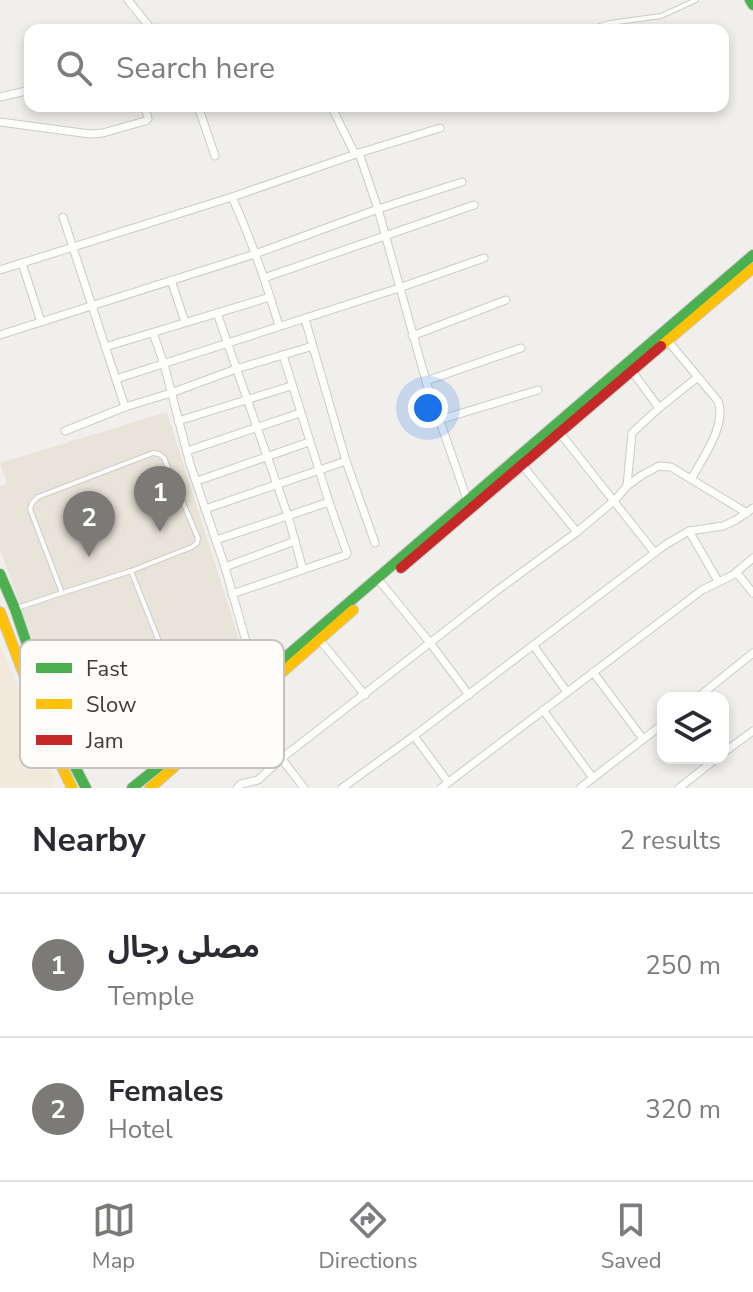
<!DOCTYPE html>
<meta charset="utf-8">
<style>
:root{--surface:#fff;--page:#f7f7f7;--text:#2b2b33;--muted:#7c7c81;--line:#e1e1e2;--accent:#7c7a77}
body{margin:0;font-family:"Nunito Sans","Noto Sans Arabic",sans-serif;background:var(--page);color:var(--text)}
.controls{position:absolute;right:24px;bottom:24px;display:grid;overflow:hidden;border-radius:16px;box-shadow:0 4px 12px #0003}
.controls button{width:72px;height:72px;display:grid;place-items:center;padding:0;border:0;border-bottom:2px solid var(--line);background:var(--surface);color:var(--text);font:40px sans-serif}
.you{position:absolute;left:428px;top:408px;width:28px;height:28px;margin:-20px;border:6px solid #fff;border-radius:50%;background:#1a73e8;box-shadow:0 0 0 12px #1a73e833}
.badge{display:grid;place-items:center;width:52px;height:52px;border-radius:50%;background:var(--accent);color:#fff;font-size:26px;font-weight:700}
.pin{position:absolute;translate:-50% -66px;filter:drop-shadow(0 2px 4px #0008)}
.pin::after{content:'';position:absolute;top:42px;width:28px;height:24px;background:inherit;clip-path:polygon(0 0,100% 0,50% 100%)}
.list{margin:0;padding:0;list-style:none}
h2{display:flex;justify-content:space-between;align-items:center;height:104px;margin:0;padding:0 32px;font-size:34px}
h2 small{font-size:26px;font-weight:400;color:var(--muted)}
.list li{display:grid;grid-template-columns:52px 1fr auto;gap:24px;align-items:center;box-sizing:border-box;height:144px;padding:0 32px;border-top:2px solid var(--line)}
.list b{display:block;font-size:30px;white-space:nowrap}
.list p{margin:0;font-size:26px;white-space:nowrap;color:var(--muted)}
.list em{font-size:26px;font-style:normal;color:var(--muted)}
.icon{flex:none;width:44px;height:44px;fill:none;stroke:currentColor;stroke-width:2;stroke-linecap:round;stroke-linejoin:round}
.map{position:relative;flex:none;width:753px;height:788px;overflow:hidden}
.search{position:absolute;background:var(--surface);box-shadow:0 4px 12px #0003;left:24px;right:24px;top:24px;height:88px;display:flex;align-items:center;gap:20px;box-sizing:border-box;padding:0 28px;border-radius:16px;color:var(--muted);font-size:30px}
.sheet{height:392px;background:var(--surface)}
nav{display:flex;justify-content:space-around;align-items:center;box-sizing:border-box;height:112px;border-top:2px solid var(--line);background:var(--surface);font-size:22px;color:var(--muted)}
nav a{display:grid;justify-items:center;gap:4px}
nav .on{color:var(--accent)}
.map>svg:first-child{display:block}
.built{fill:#e9e4da}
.medical{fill:#f2e9dd}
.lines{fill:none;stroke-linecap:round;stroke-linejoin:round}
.lane-casing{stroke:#cdcbc8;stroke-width:6}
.street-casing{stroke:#cdcbc8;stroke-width:9}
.fast-casing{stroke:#cdcbc8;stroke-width:12}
.slow-casing{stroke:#cdcbc8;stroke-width:12}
.jam-casing{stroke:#cdcbc8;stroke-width:12}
.lane{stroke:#fdfdfc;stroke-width:4}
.street{stroke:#fdfdfc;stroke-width:7}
.fast{stroke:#4caf50;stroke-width:10}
.slow{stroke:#ffc107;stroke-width:10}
.jam{stroke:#c62828;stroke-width:10}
.key{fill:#fffdfa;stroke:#c5c3c0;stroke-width:2}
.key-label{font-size:22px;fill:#3d3b38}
</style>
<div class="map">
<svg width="753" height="788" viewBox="0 0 753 788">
<rect width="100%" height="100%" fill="#f1efeb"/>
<path class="built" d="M167 412 245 658 73 752 0 549V486L7 483 0 463Z"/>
<path class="medical" d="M0 644 55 781 51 788H0Z"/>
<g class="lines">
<g class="lane-casing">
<g id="lane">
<path d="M587 30 610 23 661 16 696 0"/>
<path d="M62 593 131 571"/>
<path d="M17 608 62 593 30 509 32 503 38 497 153 453 159 454 164 458 198 538 197 543 192 547 131 571 180 694"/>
<path d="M182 698 197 732"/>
<path d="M72 757 108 749 124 742 250 664"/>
</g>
</g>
<g class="street-casing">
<g id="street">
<path d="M128 0 152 30"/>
<path d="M0 97 30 90"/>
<path d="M198 106 215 156"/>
<path d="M331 106 355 154"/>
<path d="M0 122 90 134 103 133 145 121 148 119 145 106"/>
<path d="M359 153 378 209 426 381 468 502"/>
<path d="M232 197C251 239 266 282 279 326"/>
<path d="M63 217 125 407"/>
<path d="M22 263 41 322"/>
<path d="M0 270 232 197 359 153 440 128"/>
<path d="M264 278 474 205"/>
<path d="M171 280 185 322"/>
<path d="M217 313 288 516 303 570"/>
<path d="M305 319 346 461 375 543"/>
<path d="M153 333 164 364 190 464 225 567 249 652 255 687"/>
<path d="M0 335 255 254 378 209 462 182"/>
<path d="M412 336 506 300"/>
<path d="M668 341 718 401C727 425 703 457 692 478"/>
<path d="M105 347 270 297"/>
<path d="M632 371 659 408"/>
<path d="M116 379 399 288 484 258"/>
<path d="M426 381 521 348"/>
<path d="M439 420 538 390"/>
<path d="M178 421 291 386"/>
<path d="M65 431 125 407 171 393 236 369 313 346"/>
<path d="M560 433 654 552"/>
<path d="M187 451 300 413"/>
<path d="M522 465 577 532"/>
<path d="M197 481 309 442"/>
<path d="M627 486 632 433 659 408 698 377"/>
<path d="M205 509 346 461"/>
<path d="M689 531 718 581"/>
<path d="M216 540 329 502"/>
<path d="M225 567 295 541"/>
<path d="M737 573 753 593"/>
<path d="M382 584 431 644 469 695"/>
<path d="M232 594 346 555 347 553 329 502 283 355"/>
<path d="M319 639 365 695"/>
<path d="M533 645 567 692"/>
<path d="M593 672 643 739"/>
<path d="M697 698 753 653"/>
<path d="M242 707 304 788"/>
<path d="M543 710 593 778"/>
<path d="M414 736 448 782"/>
<path d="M723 753 753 731"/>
<path d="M237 788 241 784 258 780 282 758 499 589 577 532 615 500 627 486 642 475 659 466 671 467 747 513"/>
<path d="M342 788 414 736 665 545 689 531 723 526 736 520 753 508"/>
<path d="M441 788 702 590 733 575 753 558"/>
<path d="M580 788 663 724"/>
<path d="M679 788 717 758"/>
</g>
</g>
<g class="fast-casing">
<g id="fast">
<path d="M750 0 753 5"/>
<path d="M0 574 15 609 56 730 86 788"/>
<path d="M132 788 198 735 253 685 753 255"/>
</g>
</g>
<g class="slow-casing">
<g id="slow">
<path d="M661 346 753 268"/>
<path d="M0 612 49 740 72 788"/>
<path d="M150 788 353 610"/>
</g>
</g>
<g class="jam-casing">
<path id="jam" d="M401 568 661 346"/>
</g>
<use href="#lane" class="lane"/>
<use href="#street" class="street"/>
<use href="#fast" class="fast"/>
<use href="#slow" class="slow"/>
<use href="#jam" class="jam"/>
</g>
<rect x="20" y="640" width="264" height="128" rx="12" class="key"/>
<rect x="36" y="663" width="36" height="10" fill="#4caf50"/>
<rect x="36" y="699" width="36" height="10" fill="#ffc107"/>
<rect x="36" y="735" width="36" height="10" fill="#c62828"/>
<g class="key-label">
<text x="86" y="676">Fast</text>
<text x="86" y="712">Slow</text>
<text x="86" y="748">Jam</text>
</g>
</svg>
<div class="controls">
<button><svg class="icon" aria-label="layers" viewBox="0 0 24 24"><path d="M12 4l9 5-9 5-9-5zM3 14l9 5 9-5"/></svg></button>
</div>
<div class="you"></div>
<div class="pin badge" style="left:160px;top:532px">1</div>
<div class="pin badge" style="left:89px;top:557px">2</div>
<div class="search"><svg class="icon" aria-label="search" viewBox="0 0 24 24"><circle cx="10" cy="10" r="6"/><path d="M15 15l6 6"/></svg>Search here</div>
</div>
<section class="sheet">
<h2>Nearby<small>2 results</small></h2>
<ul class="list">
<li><span class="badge">1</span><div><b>مصلى رجال</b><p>Temple</p></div><em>250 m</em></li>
<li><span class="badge">2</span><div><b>Females</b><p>Hotel</p></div><em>320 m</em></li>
</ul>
</section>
<nav>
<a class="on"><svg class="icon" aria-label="map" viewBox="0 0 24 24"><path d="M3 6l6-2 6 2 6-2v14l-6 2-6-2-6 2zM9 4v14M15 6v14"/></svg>Map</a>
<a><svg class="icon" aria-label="directions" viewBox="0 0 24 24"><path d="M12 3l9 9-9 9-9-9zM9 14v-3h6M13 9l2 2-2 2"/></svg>Directions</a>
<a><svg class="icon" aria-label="saved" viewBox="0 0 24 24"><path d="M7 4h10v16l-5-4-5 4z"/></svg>Saved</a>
</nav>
